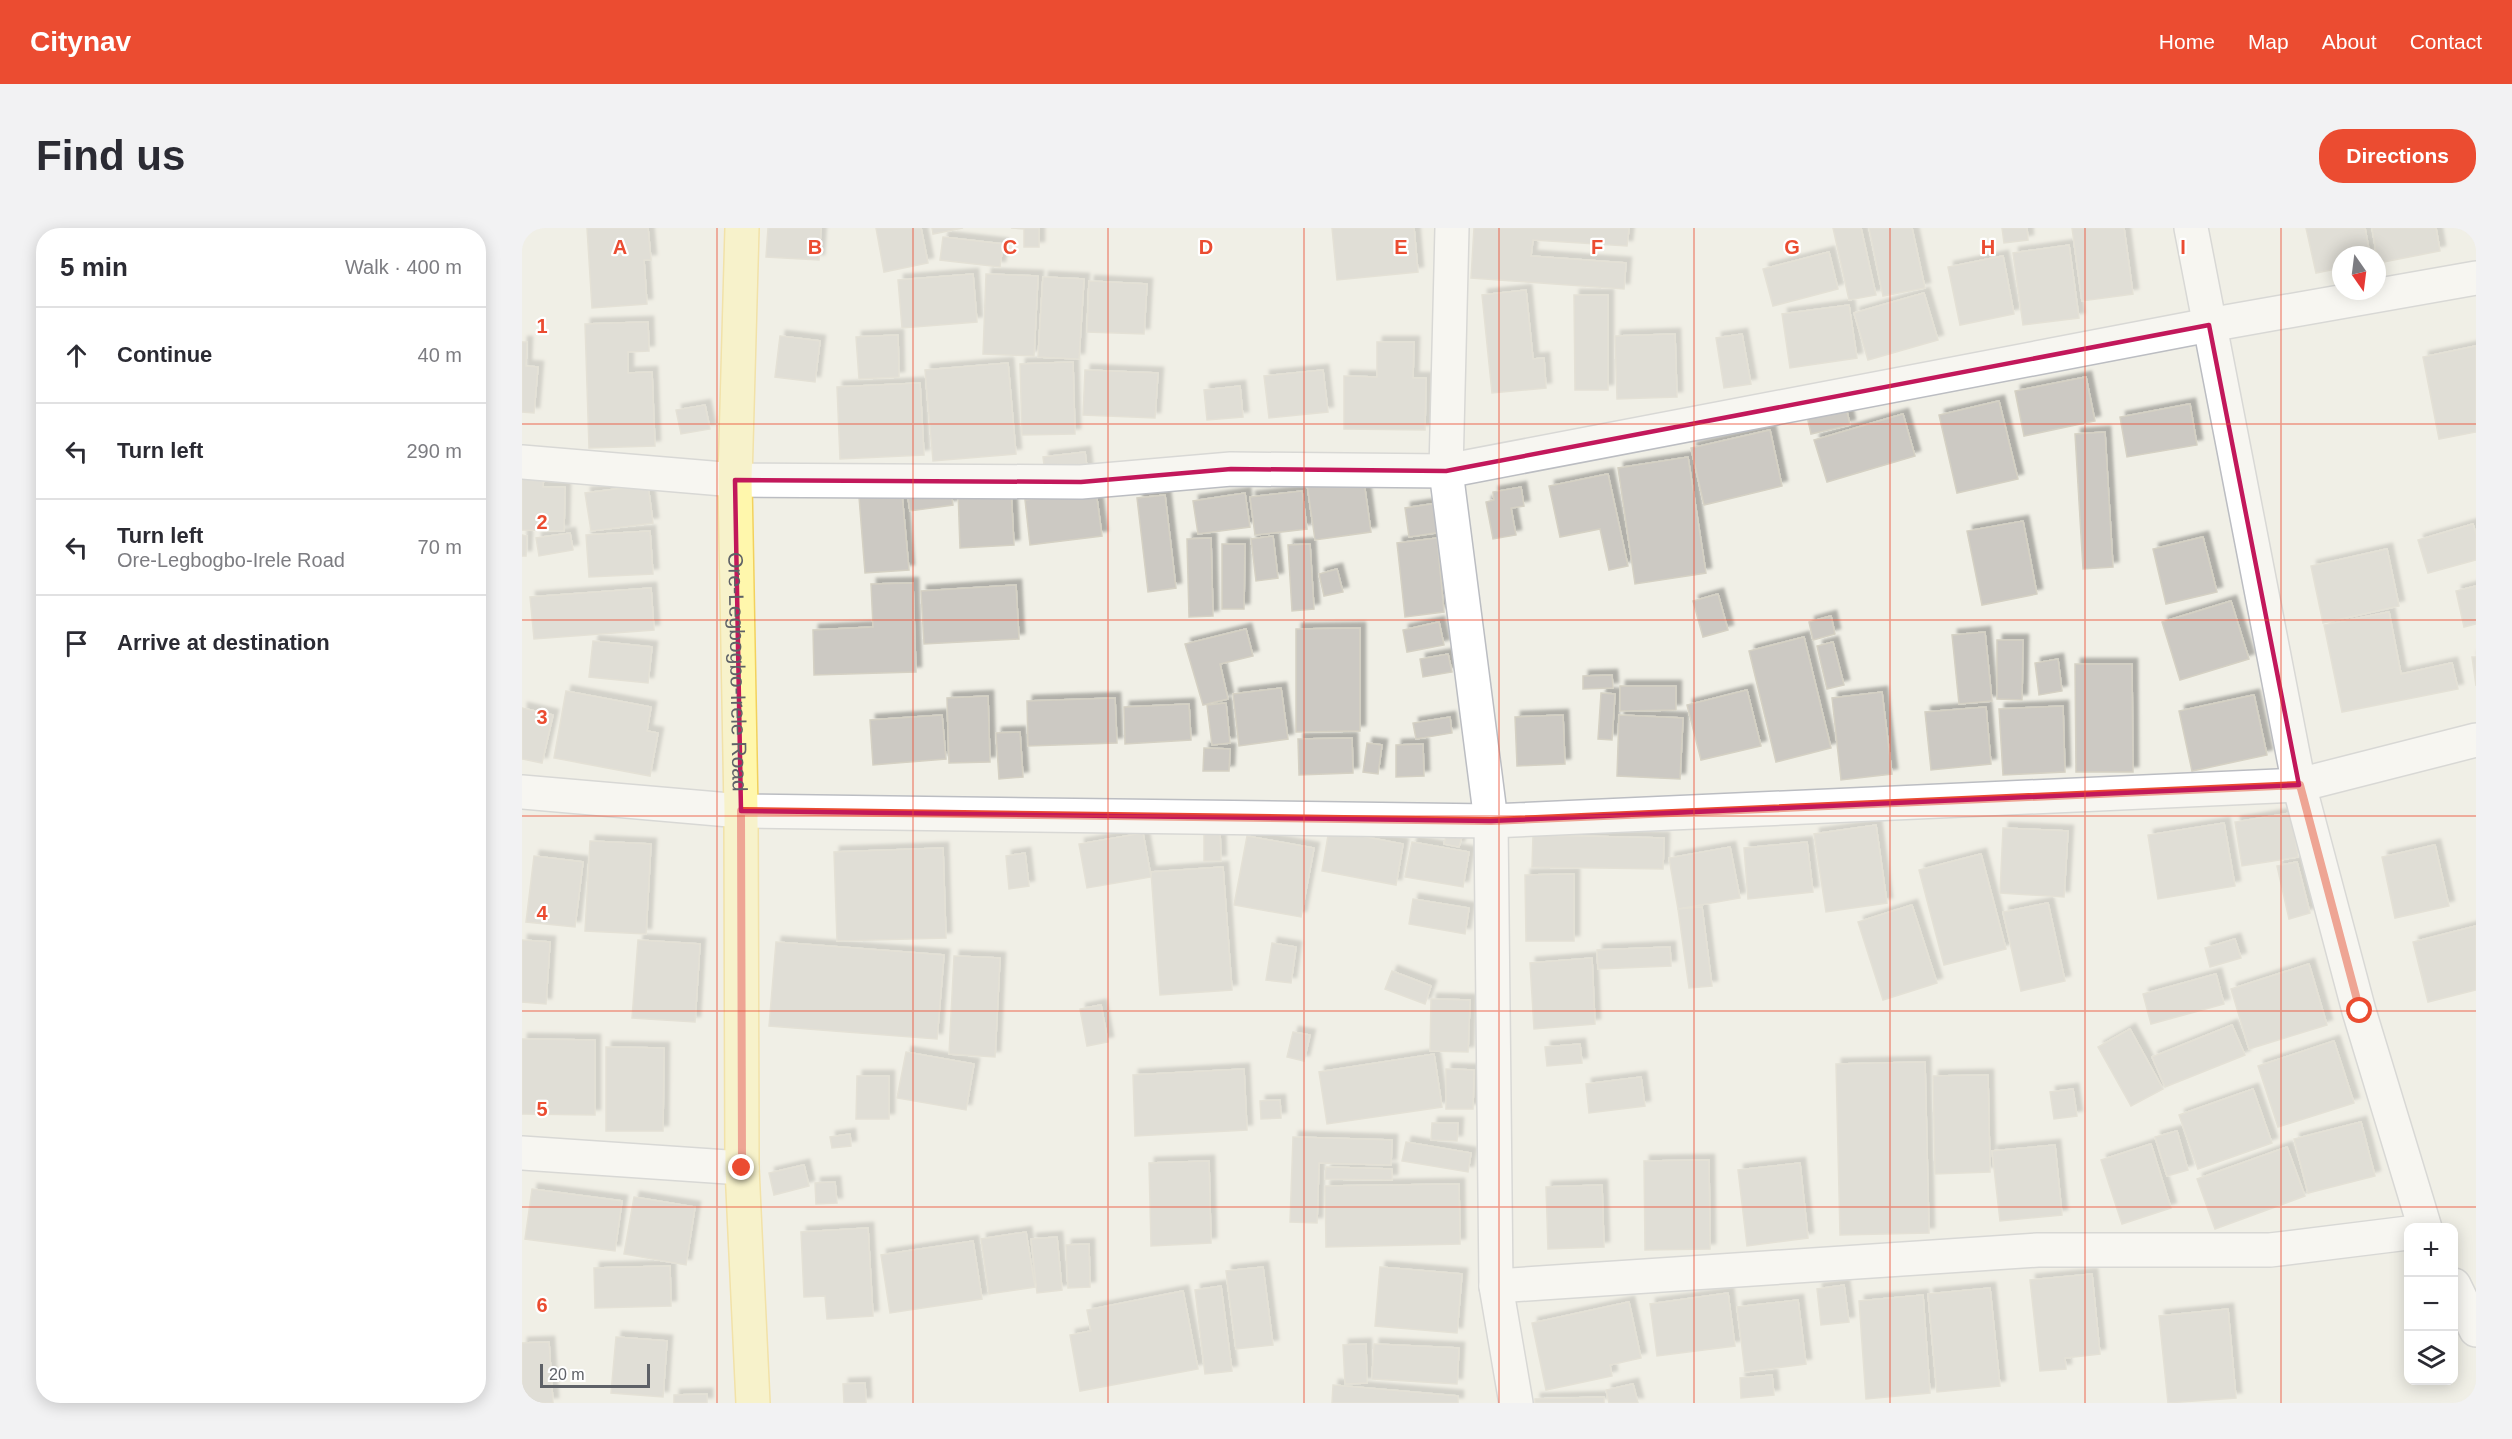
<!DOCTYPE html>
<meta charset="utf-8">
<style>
:root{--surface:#fff;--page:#f2f2f3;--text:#2b2b33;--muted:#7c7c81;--line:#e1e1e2;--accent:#eb4c31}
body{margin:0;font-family:Arial,sans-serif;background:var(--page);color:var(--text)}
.controls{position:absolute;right:18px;bottom:18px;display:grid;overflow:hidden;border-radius:12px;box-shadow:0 3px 15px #0003}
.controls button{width:54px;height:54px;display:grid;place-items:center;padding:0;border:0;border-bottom:2px solid var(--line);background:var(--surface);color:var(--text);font:30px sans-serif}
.compass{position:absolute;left:1810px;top:18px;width:54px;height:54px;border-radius:50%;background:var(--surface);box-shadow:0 3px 15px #0003;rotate:166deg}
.scale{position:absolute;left:18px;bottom:15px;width:110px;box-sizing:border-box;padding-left:6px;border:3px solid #5e6167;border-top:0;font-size:16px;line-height:21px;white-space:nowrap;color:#5e6167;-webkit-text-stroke:4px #fff;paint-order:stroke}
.stop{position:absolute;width:18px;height:18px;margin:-14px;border:4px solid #eb4c31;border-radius:50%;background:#fff}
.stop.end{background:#eb4c31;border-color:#fff;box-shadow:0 2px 6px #0008}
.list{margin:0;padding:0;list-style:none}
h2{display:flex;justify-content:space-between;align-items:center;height:78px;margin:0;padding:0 24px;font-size:26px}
h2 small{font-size:20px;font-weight:400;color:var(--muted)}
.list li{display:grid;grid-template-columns:39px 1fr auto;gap:18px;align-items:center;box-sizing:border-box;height:96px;padding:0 24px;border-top:2px solid var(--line)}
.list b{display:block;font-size:22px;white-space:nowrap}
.list p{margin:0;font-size:20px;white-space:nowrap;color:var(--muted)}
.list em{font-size:20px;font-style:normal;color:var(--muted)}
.icon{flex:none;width:33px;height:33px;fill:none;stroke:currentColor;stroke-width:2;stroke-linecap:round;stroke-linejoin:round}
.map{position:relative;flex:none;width:1954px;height:1175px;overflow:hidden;border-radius:24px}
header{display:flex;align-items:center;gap:36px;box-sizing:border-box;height:84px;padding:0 30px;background:var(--accent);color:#fff}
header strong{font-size:28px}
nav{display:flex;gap:33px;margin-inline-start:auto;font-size:21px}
.intro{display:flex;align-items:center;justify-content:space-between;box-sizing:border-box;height:144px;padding:0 36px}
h1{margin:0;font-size:42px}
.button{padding:15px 27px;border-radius:24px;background:var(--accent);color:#fff;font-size:21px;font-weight:700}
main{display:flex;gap:36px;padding:0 36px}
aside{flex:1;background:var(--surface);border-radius:24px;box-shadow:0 3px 15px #0003}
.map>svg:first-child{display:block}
.building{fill:#ccc9c3;stroke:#d5d1c4;stroke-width:1.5;filter:url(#shadow)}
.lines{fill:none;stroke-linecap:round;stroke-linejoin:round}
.minor-casing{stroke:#bbbdc2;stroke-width:36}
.major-casing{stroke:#f3d25d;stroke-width:36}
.minor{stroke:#fff;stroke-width:33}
.major{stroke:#fff7ac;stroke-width:33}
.route{stroke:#eb4c31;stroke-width:8}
.marked{fill:none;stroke:#c2185b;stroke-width:4.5;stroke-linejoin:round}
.grid{fill:none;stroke:#eb4c31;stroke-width:1.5;stroke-opacity:0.55}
.labels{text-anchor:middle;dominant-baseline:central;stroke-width:4.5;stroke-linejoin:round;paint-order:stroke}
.street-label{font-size:21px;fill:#5e6167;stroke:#fff}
.grid-label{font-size:20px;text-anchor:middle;font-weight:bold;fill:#eb4c31;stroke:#fff;stroke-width:4.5;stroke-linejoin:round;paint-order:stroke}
</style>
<header>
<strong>Citynav</strong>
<nav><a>Home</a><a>Map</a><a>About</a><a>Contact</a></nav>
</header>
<div class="intro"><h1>Find us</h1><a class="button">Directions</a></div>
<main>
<aside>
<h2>5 min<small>Walk · 400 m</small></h2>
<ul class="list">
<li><svg class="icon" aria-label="ahead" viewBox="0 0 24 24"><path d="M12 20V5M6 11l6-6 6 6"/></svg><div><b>Continue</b></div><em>40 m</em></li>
<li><svg class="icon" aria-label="left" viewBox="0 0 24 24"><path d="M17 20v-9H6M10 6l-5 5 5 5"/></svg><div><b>Turn left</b></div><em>290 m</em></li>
<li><svg class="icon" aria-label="left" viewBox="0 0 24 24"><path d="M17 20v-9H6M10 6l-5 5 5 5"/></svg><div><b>Turn left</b><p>Ore-Legbogbo-Irele Road</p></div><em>70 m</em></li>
<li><svg class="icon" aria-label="arrive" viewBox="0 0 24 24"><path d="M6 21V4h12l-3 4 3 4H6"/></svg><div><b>Arrive at destination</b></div></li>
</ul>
</aside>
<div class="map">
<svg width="1954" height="1175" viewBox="0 0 1954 1175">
<defs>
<filter id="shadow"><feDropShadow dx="5.5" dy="-5.5" stdDeviation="1.5" flood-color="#0004"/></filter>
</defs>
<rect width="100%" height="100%" fill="#f0efe6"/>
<g class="building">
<path d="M65 0H126L129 32H122L125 76 70 80Z"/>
<path d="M246 0H299L297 32 244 29Z"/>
<path d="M354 0H399L406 35 362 44Z"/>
<path d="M410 0H441L411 6Z"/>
<path d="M489 0H517V19H502V1Z"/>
<path d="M810 0H892L896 44 815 52Z"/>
<path d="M952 0H1107L1105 18 1011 12 1009 28 1104 35 1102 61 949 50Z"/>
<path d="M1311 0H1339L1354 67 1327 72Z"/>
<path d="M1347 0H1390L1403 60 1361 68Z"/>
<path d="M1480 0H1505L1506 12 1482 15Z"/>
<path d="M1550 0H1602L1611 66 1560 73Z"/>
<path d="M1784 0H1843L1848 27H1819V40L1794 45Z"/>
<path d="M1850 0H1914L1918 23 1856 35Z"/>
<path d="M421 9 481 16 478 39 418 32Z"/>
<path d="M1547 17 1557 90 1501 97 1491 25Z"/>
<path d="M1307 24 1316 61 1251 78 1241 41Z"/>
<path d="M1481 28 1492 86 1438 97 1426 39Z"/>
<path d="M451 46 455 94 380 100 376 52Z"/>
<path d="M464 46 516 48 512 128 461 126Z"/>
<path d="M521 49 562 51 557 131 516 129Z"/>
<path d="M567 53 625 56 622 106 565 104Z"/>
<path d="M1004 62 1011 131 1022 130 1024 160 970 165 960 67Z"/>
<path d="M1402 65 1416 112 1346 132 1332 85Z"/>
<path d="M1052 67H1086V162H1053Z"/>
<path d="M1327 77 1335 130 1268 140 1260 86Z"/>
<path d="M126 94 127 123 106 124V145L130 144 133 218 67 220 63 96Z"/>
<path d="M1153 106 1155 169 1095 171 1093 108Z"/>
<path d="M1220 106 1229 156 1202 160 1194 110Z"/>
<path d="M376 107 377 149 337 151 334 109Z"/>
<path d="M258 108 298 113 293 154 253 149Z"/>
<path d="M0 114H5L4 138 16 139 12 185 0 184Z"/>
<path d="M855 114H892L891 150H904L903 202 822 201V148L855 149Z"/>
<path d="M1954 118V204L1917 211 1901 129Z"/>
<path d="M551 134 553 206 500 207 498 136Z"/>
<path d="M486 135 494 226 411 233 403 142Z"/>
<path d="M563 142 636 145 633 190 561 187Z"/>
<path d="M801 142 806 184 747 190 742 148Z"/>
<path d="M1564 149 1573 193 1502 208 1493 163Z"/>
<path d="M398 155 402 227 318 231 315 159Z"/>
<path d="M718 158 721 189 685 192 682 162Z"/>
<path d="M1477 173 1496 251 1435 265 1417 187Z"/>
<path d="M1668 176 1675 217 1605 229 1598 189Z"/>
<path d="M183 177 188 201 159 206 154 182Z"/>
<path d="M1324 179 1328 197 1289 206 1285 188Z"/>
<path d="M1381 186 1393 228 1305 254 1292 212Z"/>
<path d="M1248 202 1260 258 1182 277 1169 220Z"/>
<path d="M1583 204 1591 339 1561 341 1553 206Z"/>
<path d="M563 224 566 247 524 252 521 229Z"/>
<path d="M1166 229 1184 345 1113 356 1096 240Z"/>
<path d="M0 245H22L21 259H43L42 303 0 302Z"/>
<path d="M1086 246 1106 338 1087 342 1078 301 1038 309 1027 258Z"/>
<path d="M841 247 849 304 793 312 785 256Z"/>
<path d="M126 257 131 295 69 303 63 265Z"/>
<path d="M428 257 431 277 388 283 385 263Z"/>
<path d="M999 259 1002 278 989 280 994 307 971 311 964 274 972 272 971 264Z"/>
<path d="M489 261 492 317 438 320 436 263Z"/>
<path d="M574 263 580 308 508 317 503 272Z"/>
<path d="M780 263 785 301 733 307 728 269Z"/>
<path d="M723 265 728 299 676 306 671 273Z"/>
<path d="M380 266 387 342 343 345 337 269Z"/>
<path d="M643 267 654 360 626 364 615 270Z"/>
<path d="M922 274 926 303 887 309 883 280Z"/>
<path d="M1501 293 1515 366 1460 377 1445 303Z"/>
<path d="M1951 296 1954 306V332L1906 345 1896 312Z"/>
<path d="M128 303 131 346 67 349 64 307Z"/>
<path d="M48 305 51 322 17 328 14 310Z"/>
<path d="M0 307 5 308 4 328H0Z"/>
<path d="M751 308 756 350 734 353 729 311Z"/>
<path d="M1681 309 1695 364 1644 376 1631 321Z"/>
<path d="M689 310 691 388 667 389 665 311Z"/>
<path d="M915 310 922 384 883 389 875 315Z"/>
<path d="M700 316H723L722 381H700Z"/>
<path d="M788 316 792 381 770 383 766 317Z"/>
<path d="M1865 321 1877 378 1801 395 1789 338Z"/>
<path d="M815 341 821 364 802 368 797 346Z"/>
<path d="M391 355 394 444 292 447 291 402 351 399 349 356Z"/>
<path d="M494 357 497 411 402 416 399 363Z"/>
<path d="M1954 358V396L1942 399 1934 363Z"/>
<path d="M129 360 132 402 12 411 8 369Z"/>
<path d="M1196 366 1206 402 1181 409 1171 373Z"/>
<path d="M1709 373 1727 431 1658 452 1640 394Z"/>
<path d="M1867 384 1879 446 1930 435 1936 461 1820 484 1802 397Z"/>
<path d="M1309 388 1313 406 1291 412 1287 394Z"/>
<path d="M917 394 922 417 885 424 881 402Z"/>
<path d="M838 400V503L774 504V401Z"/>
<path d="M724 401 731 428 698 436 706 471 681 477 663 416Z"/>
<path d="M1463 404 1470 473 1437 476 1430 407Z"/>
<path d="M1282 409 1309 520 1254 534 1227 423Z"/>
<path d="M1475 412H1501L1500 472 1475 471Z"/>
<path d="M71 413 130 419 126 455 67 449Z"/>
<path d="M1311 414 1322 457 1305 461 1295 418Z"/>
<path d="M926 426 930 444 901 449 898 431Z"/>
<path d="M1950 429H1954V458Z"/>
<path d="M1536 431 1540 463 1517 467 1513 435Z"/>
<path d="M1553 436H1610L1611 544H1554Z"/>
<path d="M1090 447 1091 460 1061 461V448Z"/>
<path d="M1098 458H1154V482L1098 483Z"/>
<path d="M759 460 766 511 717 518 711 466Z"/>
<path d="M1225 462 1239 518 1179 532 1165 477Z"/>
<path d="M44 463 129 479 125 503 136 505 128 548 32 530Z"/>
<path d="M1360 464 1370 546 1319 552 1310 470Z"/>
<path d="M1079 465 1093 466 1090 512 1076 511Z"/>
<path d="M1732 467 1745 527 1670 543 1657 483Z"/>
<path d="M466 468 468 534 427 535 425 470Z"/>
<path d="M593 470 595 515 506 518 505 473Z"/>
<path d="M704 475 708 515 690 517 685 477Z"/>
<path d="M667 476 669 512 603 516 602 479Z"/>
<path d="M1541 478 1543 544 1481 547 1477 481Z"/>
<path d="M1464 479 1469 536 1409 542 1403 484Z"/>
<path d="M0 480 31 487 20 535 0 531Z"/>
<path d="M420 487 424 531 351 537 348 492Z"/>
<path d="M1041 487 1043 536 995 538 993 489Z"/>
<path d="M1097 487 1161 490 1158 551 1095 548Z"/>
<path d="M928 489 930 505 894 511 891 495Z"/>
<path d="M498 504 501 549 477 551 474 505Z"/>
<path d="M830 510 831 545 777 547 776 511Z"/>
<path d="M845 515 860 517 856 546 841 544Z"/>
<path d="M901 516 902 548 874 549V517Z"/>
<path d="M682 520 708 521 707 543H681Z"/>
<path d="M1769 585 1776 629 1720 638 1713 594Z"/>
<path d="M1702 595 1713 658 1636 671 1626 607Z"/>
<path d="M1354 597 1365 675 1304 684 1292 606Z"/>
<path d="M926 600 941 604 937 619 922 616Z"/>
<path d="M1481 600 1546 603 1542 669 1478 665Z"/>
<path d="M682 602H698L699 633H682Z"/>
<path d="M807 602 881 616 874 657 800 643Z"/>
<path d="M621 605 629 649 565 660 557 616Z"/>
<path d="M1011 607 1142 610 1141 641 1010 639Z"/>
<path d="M725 608 792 620 779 689 712 677Z"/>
<path d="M68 613 129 616 124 706 63 703Z"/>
<path d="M890 614 947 624 941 659 883 649Z"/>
<path d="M1285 614 1291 664 1226 671 1222 620Z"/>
<path d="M1913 617 1927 678 1873 690 1860 629Z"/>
<path d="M1208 619 1218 670 1156 681 1147 630Z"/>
<path d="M421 620 424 710 315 713 312 624Z"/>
<path d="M503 625 507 658 487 661 484 628Z"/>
<path d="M1459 626 1484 721 1422 737 1397 642Z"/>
<path d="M12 628 61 634 53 699 4 694Z"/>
<path d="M1775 634 1788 685 1767 691 1755 638Z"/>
<path d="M701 639 710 762 638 767 629 644Z"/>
<path d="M1052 646V713H1004L1003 647Z"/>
<path d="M891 671 947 680 943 706 887 696Z"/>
<path d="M1526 675 1543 753 1499 763 1481 684Z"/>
<path d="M1390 677 1415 755 1361 772 1336 694Z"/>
<path d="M1180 679 1190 758 1167 760 1156 681Z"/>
<path d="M1954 698V762L1906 774 1891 714Z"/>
<path d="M1713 711 1719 730 1688 739 1683 720Z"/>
<path d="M0 712 28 714 24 776 0 774Z"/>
<path d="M116 712 178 716 173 794 110 790Z"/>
<path d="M254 714 422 727 415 811 247 798Z"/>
<path d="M750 715 774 719 769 755 744 752Z"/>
<path d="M1148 719 1149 738 1076 741 1075 722Z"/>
<path d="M432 728 478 730 473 829 427 826Z"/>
<path d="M1070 730 1073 796 1012 801 1008 735Z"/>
<path d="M1787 736 1805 797 1727 821 1709 761Z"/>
<path d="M870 743 909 758 903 776 863 761Z"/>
<path d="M1694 746 1702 776 1629 796 1621 766Z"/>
<path d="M909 771 948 772 946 824 908 823Z"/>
<path d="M579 777 586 814 565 818 558 781Z"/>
<path d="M1710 797 1723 827 1643 859 1630 829Z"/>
<path d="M1608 801 1641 861 1609 878 1576 819Z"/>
<path d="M771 804 788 807 782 833 765 829Z"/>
<path d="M0 811 73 812V887L0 886Z"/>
<path d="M1812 813 1832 875 1756 899 1736 838Z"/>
<path d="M1058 816 1060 835 1025 838 1023 819Z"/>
<path d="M84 819 142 820 141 903H84Z"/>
<path d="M384 824 452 836 444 882 375 870Z"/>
<path d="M912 826 920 879 805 896 797 844Z"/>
<path d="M1403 834 1407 1005 1318 1007 1314 836Z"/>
<path d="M722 841 725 902 613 908 611 847Z"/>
<path d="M924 841 952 842 951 881H924Z"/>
<path d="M1466 847 1468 944 1413 946 1411 848Z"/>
<path d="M335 848H367V891H334Z"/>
<path d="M1119 849 1123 878 1067 885 1064 856Z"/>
<path d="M1551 861 1555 888 1532 891 1528 864Z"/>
<path d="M1731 861 1750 915 1676 941 1657 887Z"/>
<path d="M758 872 759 890 739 891 738 873Z"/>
<path d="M1839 894 1853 948 1786 965 1772 911Z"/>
<path d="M910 895H936L935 913 909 912Z"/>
<path d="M1655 903 1666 942 1645 948 1633 909Z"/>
<path d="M328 906 329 918 310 920 308 909Z"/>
<path d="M771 909 870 912 869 937 797 935 795 995 768 994Z"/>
<path d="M884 914 949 925 946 944 880 933Z"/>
<path d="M1629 916 1649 980 1600 996 1579 932Z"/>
<path d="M1533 917 1540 987 1478 993 1470 923Z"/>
<path d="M1765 919 1783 968 1693 1001 1675 951Z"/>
<path d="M1187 932 1188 1021 1123 1022 1122 933Z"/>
<path d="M687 933 689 1015 629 1018 627 935Z"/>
<path d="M1278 935 1286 1010 1225 1018 1216 942Z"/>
<path d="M282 937 287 958 252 967 247 945Z"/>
<path d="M804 939 870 941V952L803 951Z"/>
<path d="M313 954 315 975 294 976 293 955Z"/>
<path d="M937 956 938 1016 804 1019 803 958Z"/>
<path d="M1080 957 1082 1019 1026 1021 1024 959Z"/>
<path d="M10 961 100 973 93 1023 3 1011Z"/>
<path d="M112 969 173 979 164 1037 102 1026Z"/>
<path d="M346 1000 351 1088 305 1091 303 1068 282 1069 279 1004Z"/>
<path d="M504 1004 513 1059 467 1066 459 1011Z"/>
<path d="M535 1009 540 1062 515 1065 509 1011Z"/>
<path d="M451 1013 460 1071 368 1085 359 1027Z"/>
<path d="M567 1016 568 1059 546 1060 544 1017Z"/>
<path d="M148 1038 149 1078 73 1080 72 1040Z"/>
<path d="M741 1039 751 1117 714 1121 704 1043Z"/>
<path d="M858 1039 940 1046 935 1105 853 1098Z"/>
<path d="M1570 1046 1578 1126 1543 1130 1544 1141 1518 1143 1508 1052Z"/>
<path d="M1322 1057 1327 1094 1299 1097 1295 1061Z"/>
<path d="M699 1058 710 1143 683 1146 673 1062Z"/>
<path d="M1468 1060 1478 1158 1415 1164 1406 1066Z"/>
<path d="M661 1063 676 1141 558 1163 548 1107 569 1103 565 1082Z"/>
<path d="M1206 1065 1213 1118 1135 1128 1128 1076Z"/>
<path d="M1401 1067 1408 1165 1344 1171 1337 1073Z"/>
<path d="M1276 1072 1284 1136 1223 1144 1215 1079Z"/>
<path d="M1107 1074 1119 1130 1088 1137 1090 1148 1024 1162 1010 1095Z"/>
<path d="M1706 1081 1714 1170 1646 1175 1637 1088Z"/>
<path d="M94 1109 145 1113 141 1169 89 1165Z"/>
<path d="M27 1114 31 1175H0V1115Z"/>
<path d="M844 1116 845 1155 823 1156 821 1117Z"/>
<path d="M852 1116 937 1120 935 1156 850 1151Z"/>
<path d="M1250 1147 1252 1167 1219 1170 1218 1150Z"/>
<path d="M343 1155 344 1175H322L321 1156Z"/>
<path d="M1111 1156 1116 1175H1087L1084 1162Z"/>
<path d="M811 1157 936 1168V1175H810Z"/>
<path d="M185 1166V1175H152V1167Z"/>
<path d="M1082 1169V1175H1013V1171Z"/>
</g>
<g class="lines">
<g class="minor-casing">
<g id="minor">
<path d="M930 0 924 243 969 593 974 1058 994 1175"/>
<path d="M1669 0 1777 557 1837 783 1903 1000"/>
<path d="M0 234 213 252 559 254 709 241 924 243 1687 97 1954 50"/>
<path d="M0 564 219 583 969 593 1777 557 1954 512"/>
<path d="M0 925 220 940"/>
<path d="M1932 1057 1954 1102"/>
<path d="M974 1058 1516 1022H1748L1886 1005"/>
</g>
</g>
<g class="major-casing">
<g id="major">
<path id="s1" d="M220 0 213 252 219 583 220 940 231 1175"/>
</g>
</g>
<use href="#minor" class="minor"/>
<use href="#major" class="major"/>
</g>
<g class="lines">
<path class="route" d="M220 940 219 583 969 593 1778 557 1838 783"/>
</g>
<path d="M0 0H1954V1175H0ZM1687 97 1777 557 969 593 219 583 213 252 559 254 709 241 924 243Z" fill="#f0efe6" fill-opacity=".55" fill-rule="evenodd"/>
<path class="marked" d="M1687 97 1777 557 969 593 219 583 213 252 559 254 709 241 924 243Z"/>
<path class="grid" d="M195 0V1175M391 0V1175M586 0V1175M782 0V1175M977 0V1175M1172 0V1175M1368 0V1175M1563 0V1175M1759 0V1175M0 196H1954M0 392H1954M0 588H1954M0 783H1954M0 979H1954"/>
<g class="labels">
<g class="street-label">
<text stroke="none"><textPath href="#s1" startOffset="444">Ore-Legbogbo-Irele Road</textPath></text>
</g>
</g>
<g class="grid-label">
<text x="98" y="26">A</text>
<text x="293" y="26">B</text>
<text x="488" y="26">C</text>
<text x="684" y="26">D</text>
<text x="879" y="26">E</text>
<text x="1075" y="26">F</text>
<text x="1270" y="26">G</text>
<text x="1466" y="26">H</text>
<text x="1661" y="26">I</text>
<text x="20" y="105">1</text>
<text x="20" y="301">2</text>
<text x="20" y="496">3</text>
<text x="20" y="692">4</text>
<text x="20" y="888">5</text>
<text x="20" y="1084">6</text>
</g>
</svg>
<div class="controls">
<button>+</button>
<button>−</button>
<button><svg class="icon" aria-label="layers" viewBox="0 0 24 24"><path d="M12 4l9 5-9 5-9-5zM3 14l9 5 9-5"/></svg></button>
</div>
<svg class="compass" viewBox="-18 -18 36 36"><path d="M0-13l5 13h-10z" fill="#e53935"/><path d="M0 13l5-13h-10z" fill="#7c7c81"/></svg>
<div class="scale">20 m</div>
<div class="stop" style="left:1838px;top:783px"></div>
<div class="stop end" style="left:220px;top:940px"></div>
</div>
</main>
